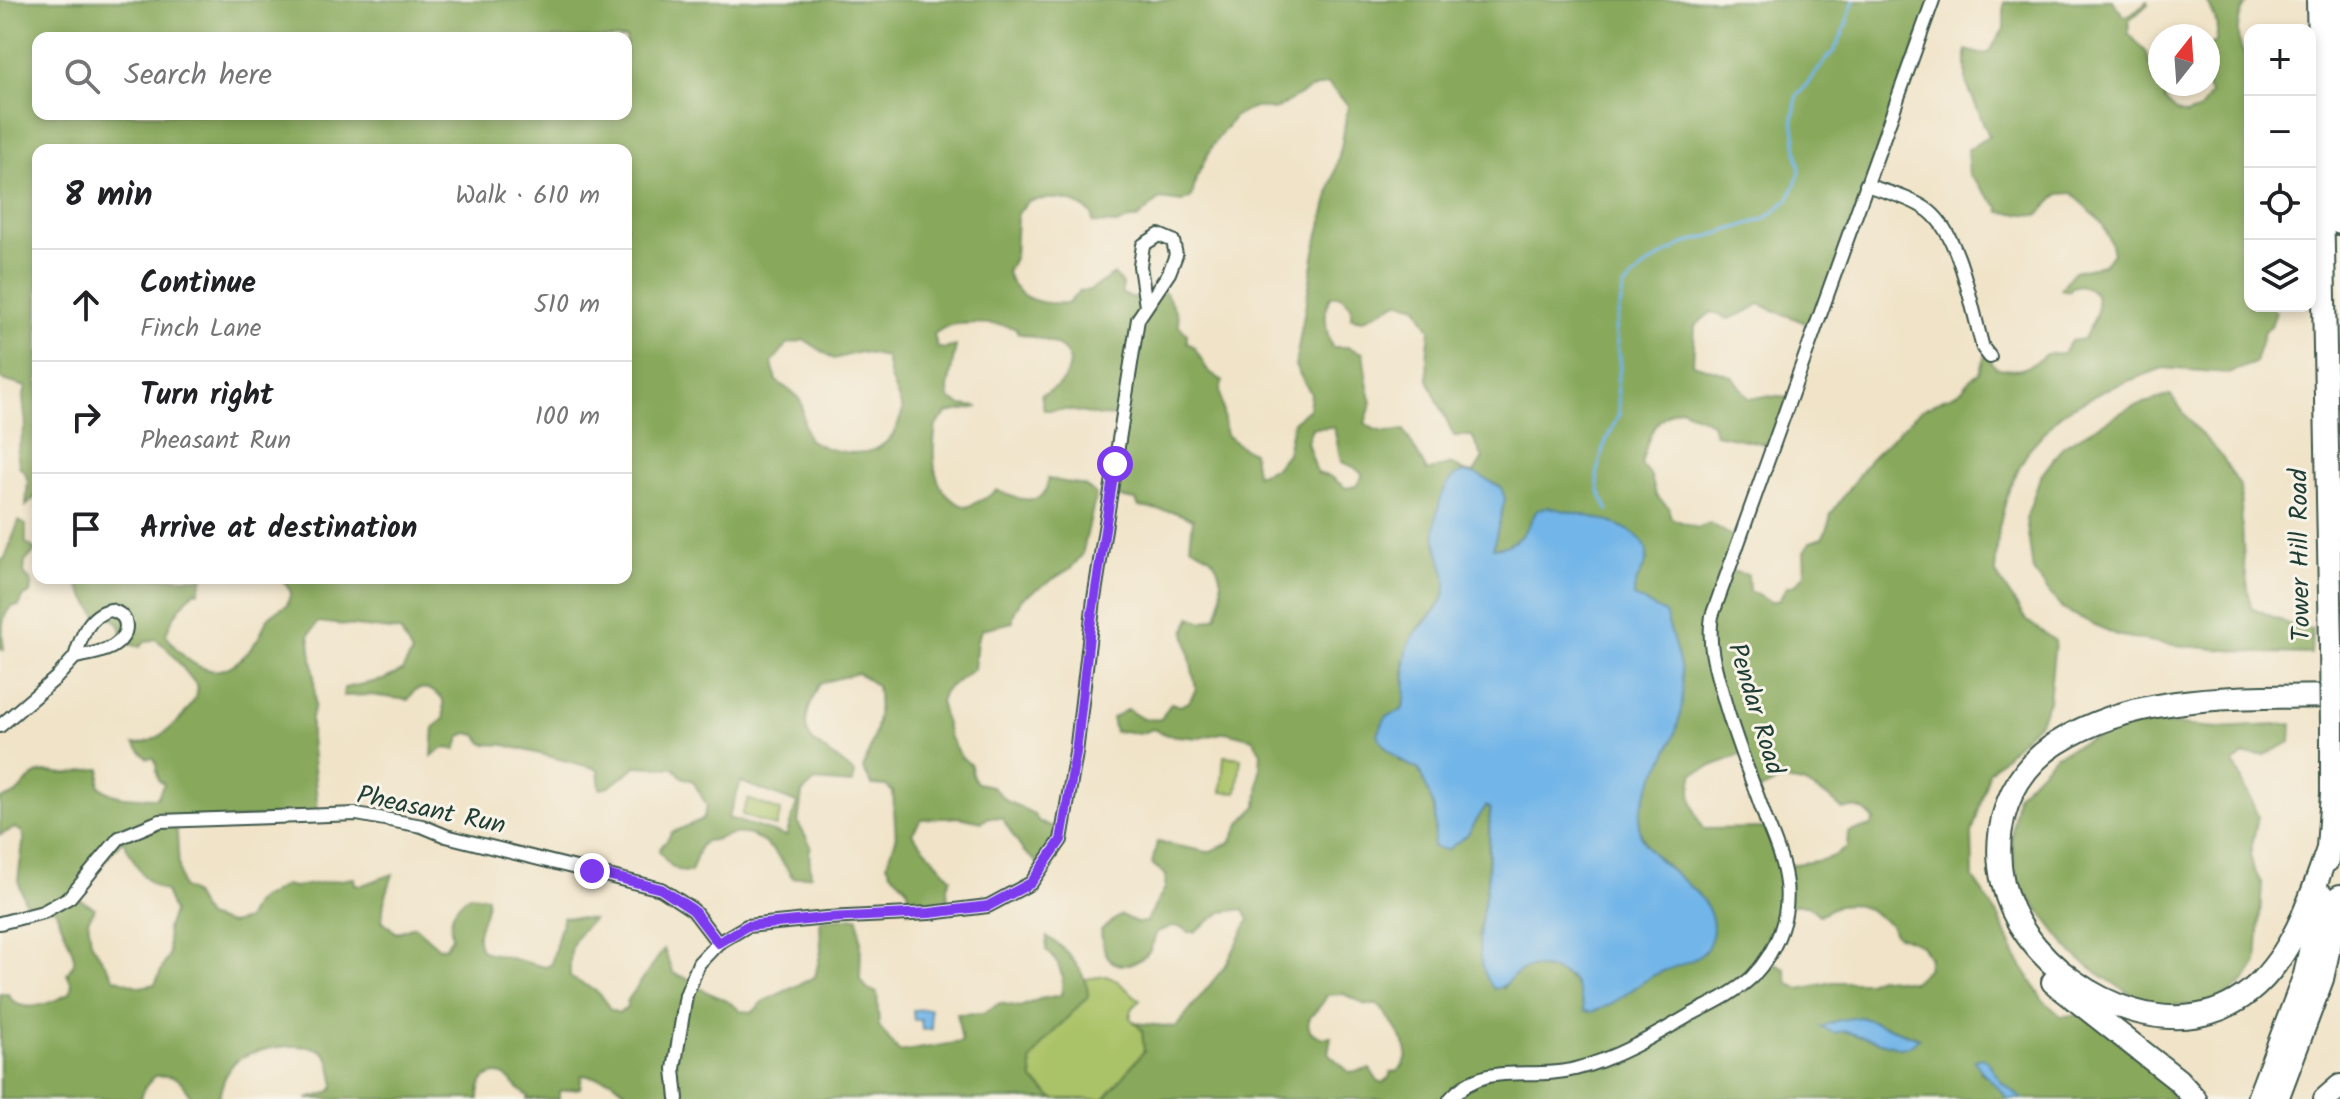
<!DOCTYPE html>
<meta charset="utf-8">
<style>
:root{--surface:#fff;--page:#f2f2f2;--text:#202124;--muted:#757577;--line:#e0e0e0}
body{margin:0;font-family:Kalam,sans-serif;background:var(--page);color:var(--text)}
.controls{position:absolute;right:24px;top:24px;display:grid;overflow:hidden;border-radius:16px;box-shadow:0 4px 12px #0003}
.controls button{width:72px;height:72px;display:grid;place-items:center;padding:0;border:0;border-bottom:2px solid var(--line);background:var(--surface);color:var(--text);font:40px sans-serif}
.compass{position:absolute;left:2148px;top:24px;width:72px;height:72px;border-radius:50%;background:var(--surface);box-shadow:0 4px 12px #0003;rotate:17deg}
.stop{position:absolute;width:24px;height:24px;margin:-18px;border:6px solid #7c3aed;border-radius:50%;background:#fff}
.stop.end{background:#7c3aed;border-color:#fff;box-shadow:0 2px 8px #0008}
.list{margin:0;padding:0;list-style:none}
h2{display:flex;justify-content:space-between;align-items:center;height:104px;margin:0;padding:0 32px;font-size:34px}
h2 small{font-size:26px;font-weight:400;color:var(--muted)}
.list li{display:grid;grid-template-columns:52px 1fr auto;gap:24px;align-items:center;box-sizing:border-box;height:112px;padding:0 32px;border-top:2px solid var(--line)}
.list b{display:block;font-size:30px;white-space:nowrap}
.list p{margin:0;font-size:26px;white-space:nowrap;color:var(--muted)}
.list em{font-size:26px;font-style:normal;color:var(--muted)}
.icon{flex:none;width:44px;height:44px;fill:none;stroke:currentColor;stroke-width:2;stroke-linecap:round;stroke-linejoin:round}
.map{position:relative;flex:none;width:2340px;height:1099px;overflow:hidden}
.search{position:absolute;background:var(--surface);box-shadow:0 4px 12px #0003;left:32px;top:32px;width:600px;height:88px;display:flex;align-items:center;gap:20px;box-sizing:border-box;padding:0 28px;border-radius:16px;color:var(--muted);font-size:30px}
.panel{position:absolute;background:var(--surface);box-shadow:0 4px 12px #0003;left:32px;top:144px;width:600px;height:440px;border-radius:16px}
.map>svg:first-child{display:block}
.green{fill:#abc368;stroke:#65804e;stroke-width:2}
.forest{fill:#88a95c;stroke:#547348;stroke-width:2;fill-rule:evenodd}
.water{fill:#72b5e8;stroke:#48798e;stroke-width:2}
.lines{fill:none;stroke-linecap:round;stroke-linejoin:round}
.stream{stroke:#72b5e8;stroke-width:3}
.street-casing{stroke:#3e564a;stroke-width:16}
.highway-casing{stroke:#3e564a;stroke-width:26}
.street{stroke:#fff;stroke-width:12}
.highway{stroke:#fff;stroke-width:22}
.highway-bridge-casing{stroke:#3e564a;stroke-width:26;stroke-linecap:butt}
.highway-bridge{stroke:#fff;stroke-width:22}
.route{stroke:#7c3aed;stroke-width:10}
.labels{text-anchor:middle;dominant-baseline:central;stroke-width:6;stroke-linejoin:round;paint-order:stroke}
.street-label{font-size:26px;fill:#1f3d34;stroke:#f7f3e8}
</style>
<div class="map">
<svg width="2340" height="1099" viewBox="0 0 2340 1099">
<rect width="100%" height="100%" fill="#f7f3e8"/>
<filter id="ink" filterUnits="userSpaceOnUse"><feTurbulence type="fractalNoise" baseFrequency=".0125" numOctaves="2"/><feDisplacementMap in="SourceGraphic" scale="16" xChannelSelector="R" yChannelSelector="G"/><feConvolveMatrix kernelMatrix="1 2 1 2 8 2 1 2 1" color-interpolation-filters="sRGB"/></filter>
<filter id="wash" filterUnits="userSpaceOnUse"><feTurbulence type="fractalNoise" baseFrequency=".006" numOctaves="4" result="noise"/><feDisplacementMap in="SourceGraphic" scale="32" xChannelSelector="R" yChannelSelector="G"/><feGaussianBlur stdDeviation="1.8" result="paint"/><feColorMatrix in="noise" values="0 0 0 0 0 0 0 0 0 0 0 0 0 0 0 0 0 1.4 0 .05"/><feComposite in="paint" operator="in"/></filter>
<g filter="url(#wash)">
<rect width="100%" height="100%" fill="#f0e3c7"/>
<g class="green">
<path d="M1224 756 1241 758 1237 793 1221 792Z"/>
<path d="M748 799 781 811 776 827 742 815Z"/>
<path d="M1106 976 1116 980 1140 1000 1132 1009 1130 1018 1142 1030 1144 1051 1104 1099H1054L1033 1080 1031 1061 1044 1042 1088 996 1084 979Z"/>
</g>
<g class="forest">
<path d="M0 0H1932L1815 327 1759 304 1754 309 1729 319 1711 312 1695 326 1693 364 1732 376 1749 399 1765 396 1789 398 1770 445 1715 434 1712 423 1681 408C1652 417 1648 438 1641 465L1651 476 1656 496 1668 507 1671 518 1697 528 1710 523 1738 540 1730 571 1748 575 1749 591 1770 602 1779 600 1787 587 1795 585 1805 574 1804 552 1810 542 1822 538 1828 528 1831 514 1870 459 1921 410 1962 390 1971 378 1979 373 1986 353 1995 367C2019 373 2027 370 2046 354L2063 353 2071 341 2084 339C2091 322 2103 312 2095 293L2080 285 2072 287 2069 291 2061 289 2074 271 2103 265 2113 253C2104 213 2095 221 2073 193L2059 194 2038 215 2000 212 1999 207 1969 175 1967 150 1989 136 1966 82V50L1980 54 1988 53 2004 29V2L2112 0 2124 16 2131 15 2147 1 2148 4 2129 21 2128 33 2147 53 2153 78 2164 93 2165 100 2177 112 2186 115 2200 110 2210 94 2206 84H2208V46L2216 42C2219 27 2215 12 2205 0H2249C2236 15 2232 46 2250 59V306H2270L2276 312 2271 326 2264 332 2255 363 2228 373 2163 368 2107 389 2063 412 2029 449 2010 486 1999 526 1995 572 2026 620 2055 641 2049 701 2040 721 1989 772 1972 833 1973 878 1999 917 2015 955 2043 1000 2061 1016C2068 1016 2080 1014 2086 1016 2102 1021 2166 1084 2174 1099H2023L2002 1083 1988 1062 1980 1072 1997 1084 2008 1099H1104L1144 1051 1142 1030 1135 1023 1176 1027 1226 965 1249 920 1244 909 1222 912 1194 932H1188L1184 928 1174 926 1157 932C1154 938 1153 945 1150 950 1146 956 1140 960 1135 962 1109 973 1102 951 1101 930L1121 915 1137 923 1146 922 1165 888 1166 875 1152 864 1157 842 1208 852 1230 843 1241 822 1257 806 1261 753 1253 739 1226 732 1199 738 1167 735 1153 729 1139 734 1124 731 1115 732 1112 718 1128 709C1138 718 1147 721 1161 719L1171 703 1180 706 1189 702 1196 689 1185 632 1191 617 1202 622 1216 617C1224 600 1224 576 1213 560 1208 554 1197 550 1190 546L1193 519 1174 512 1139 507 1136 500 1114 497 1124 417 1100 416 1069 410H1044L1041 394C1060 391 1083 363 1060 347 1052 341 1027 335 1017 333V329C1002 323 968 322 951 325 945 326 939 331 934 334L937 347 944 349 956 346 948 388 949 398 961 405 979 407 947 413 936 425C931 457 931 496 967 507L986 498 997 490C1007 496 1035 506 1044 493 1046 491 1048 481 1048 479L1085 486 1096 495 1082 555 1071 568 1021 599 1013 616V622L982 629 977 640 974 669 944 691 940 701 949 736 960 756 971 765 972 775 977 783 991 786 1007 801 1034 814 1039 822 1059 829 1041 866 1023 851 1002 818 989 817 982 822 959 817 921 819 912 834 951 878 947 886 948 905 908 911V889L891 872 887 864 896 839 893 792 886 786 872 785 863 769C874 737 882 720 877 686L858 673 820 683C788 746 816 737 855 774L852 784 815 781 802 793 798 823 811 846 809 853 811 875 793 878C779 855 759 827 729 835 720 837 715 841 705 841L700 846 691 872C675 873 667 863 659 851 661 844 668 842 671 833L703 819 707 806 693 781 682 777 674 768 636 766 609 787 600 789 598 769 505 745 484 744 477 735 467 733 460 738 456 750C445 746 440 749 432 756L434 727 444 719 443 700C435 691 427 686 415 690L408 700 370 695 343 696 344 688 383 680 402 671 412 653 400 631 318 622 309 635 314 672 315 705 311 718V738L318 811 176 825C179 846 177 867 182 887L192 893 206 917 230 924 246 920 254 904 262 897H265L285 885 294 887 354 878 355 884 362 885 393 874 384 902 382 920 396 933 414 926 439 948 446 947 452 937C448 917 453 907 469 895L487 897C488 917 470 932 482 951L545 967 551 965 563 917 593 919C571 938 569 948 570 977 585 987 603 989 609 1009L618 1013 626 1009 628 1000 664 949 673 973 693 981 694 985C709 995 729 998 740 1011L753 1012 764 1001 815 977 821 951 820 920 858 917 861 941 860 980 868 989 877 993 879 1026 899 1052 962 1042 957 1014 983 1013 1000 1003 1020 1007 1040 999 1061 995C1065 978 1060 961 1046 950L1047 937C1065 946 1089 975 1088 996L1044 1042 1031 1061 1033 1080 1054 1099H635L612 1080 582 1075 580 1088 559 1091V1099H527L528 1096C514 1090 508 1067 489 1076 480 1081 479 1089 479 1099H307C313 1096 329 1096 333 1088 336 1083 333 1075 332 1070 330 1061 329 1054 320 1050 301 1041 246 1048 232 1065 224 1073 222 1088 218 1099H191C183 1079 176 1074 155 1076L144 1088 141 1099H0V994H8C19 1017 52 1003 70 993L72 985 67 974C69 970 73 966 74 962 76 952 58 920 55 908L28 912 18 880 24 837 22 832 15 828 0 835V799C24 795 20 783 37 774 47 769 59 775 69 774 80 772 90 769 101 769L99 785C112 801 139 797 157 798L164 784 159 781C156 773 158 766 154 758H147L134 744C158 746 196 710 198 687L166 647 155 639 145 642 140 647 121 642C124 624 116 615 97 616L79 587 95 578H203L198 592 195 591C182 603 172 617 166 634 173 647 188 663 203 668 226 678 247 656 259 637 263 632 263 625 267 620 271 613 281 609 287 605L291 592 281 578H626V150H38V494L26 506 28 482 25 472 20 468 17 453 26 424 23 399 26 387 0 379ZM38 38H626V114H38ZM1328 84 1348 105 1342 143 1316 246 1295 366 1311 394 1309 409 1293 422 1287 453 1275 468 1256 475 1253 452 1243 448 1226 435 1220 390 1223 381 1208 371 1194 347 1187 342V334L1179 326 1178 316 1166 293 1159 291 1141 301 1122 294V284L1114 274 1090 290 1079 291 1069 303C1042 305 1016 301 1007 272L1015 256 1017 214 1028 201C1055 197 1070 196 1092 214L1093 223 1118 224 1129 219H1137L1160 199 1182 202 1192 197 1196 178 1212 146 1235 116 1254 107 1274 110 1310 89ZM1331 296H1341L1351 306V318L1363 320 1400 301 1417 306 1430 330 1427 357 1428 380 1454 436H1472L1483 458 1474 473 1464 471 1452 464 1427 471 1404 430C1388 433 1378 434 1365 423L1372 402C1366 386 1366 371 1363 353L1347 347H1332C1326 335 1322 307 1331 296ZM805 340 834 359 860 352 886 357 890 378 903 410C899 422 895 435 885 443 866 461 827 451 808 439 795 401 816 407 776 381L772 363 787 344ZM1334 427 1341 462 1354 467 1363 475 1356 486 1346 488 1331 477 1317 473 1307 442 1312 428ZM1505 499 1492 549C1517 547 1527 530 1537 510L1647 560 1634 585V598L1682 704 1671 743 1648 788 1640 810 1639 830 1649 850 1699 895 1702 954 1652 976 1598 1010 1584 1011C1582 1002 1581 993 1576 986 1567 972 1538 963 1522 970 1515 973 1508 982 1503 988L1478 937 1487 883 1490 808 1486 805 1467 835 1447 850 1433 847C1439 812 1433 802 1419 770L1398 760 1396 713C1415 703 1400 677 1405 660 1407 653 1410 643 1413 636 1425 615 1449 608 1446 577 1445 565 1439 552 1436 540ZM1745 753 1757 791 1781 780 1803 783 1827 796 1843 810C1858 805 1864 808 1874 820L1871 826 1848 832 1847 847C1827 864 1812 860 1786 866L1770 828 1703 829C1693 810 1687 792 1694 773ZM741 782 797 803 786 836 728 818ZM123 840C133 859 143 885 165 891L173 912 167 928 169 954 155 984 140 987 114 978 91 942 88 920 95 908 72 895ZM1851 904 1868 909 1889 924 1896 935 1921 945 1929 958 1927 969 1913 982 1878 977 1868 982H1833L1799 989 1788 983 1785 969 1767 960 1787 905H1808L1819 915 1838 905ZM1344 994 1366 1005H1378C1386 1012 1403 1039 1406 1048 1409 1057 1404 1066 1398 1071L1391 1072 1389 1078 1383 1083 1377 1080 1370 1069 1349 1072 1328 1053 1331 1037C1321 1040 1303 1032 1310 1018 1314 1011 1322 1007 1327 995ZM1860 1017 1918 1037V1038L1901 1048 1843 1031Z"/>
<path d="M2171 395 2192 424 2220 454 2240 486 2244 562 2251 607 2291 625 2312 629 2311 654 2259 653 2165 644 2116 635 2062 609 2033 571 2026 519 2040 477 2063 446 2131 407Z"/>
<path d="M19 521 26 525V543L36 550 25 562 24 574 32 582 30 593 24 596 19 606H12C0 617 2 633 4 650L0 649V561L5 558Z"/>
<path d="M2148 723 2219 728 2292 724 2291 742 2264 755H2243L2234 763 2258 816 2250 855 2254 870 2262 884 2257 963 2246 980 2215 1005H2160L2134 996 2099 974 2073 954 2017 882 2011 842 2017 795 2056 755 2088 740Z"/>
</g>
<g class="water">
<path d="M1464 472 1478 475 1501 487 1505 499 1493 548C1518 548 1527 529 1537 510L1547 507C1571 513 1651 523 1647 557 1645 573 1633 577 1634 597L1665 613C1680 665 1693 691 1671 744 1660 771 1641 793 1639 823 1636 865 1723 886 1712 936 1710 942 1709 947 1704 952 1692 964 1670 967 1654 975 1633 987 1615 1006 1591 1012L1584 1011C1581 1001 1580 989 1573 981 1563 970 1533 963 1520 971 1509 978 1507 987 1494 989 1469 959 1482 920 1487 885 1490 859 1489 833 1490 808L1486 806 1467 835 1447 850 1433 847C1439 812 1433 802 1419 770 1400 761 1387 753 1377 734L1386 717 1402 710C1411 689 1400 666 1409 644 1417 625 1439 615 1445 594 1450 575 1438 558 1436 540 1433 525 1437 512 1441 498 1446 485 1451 476 1464 472Z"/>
<path d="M930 1009 932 1029 922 1030 921 1020H914L913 1010Z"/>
<path d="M1860 1017 1919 1038 1909 1046 1901 1048 1844 1031 1834 1033 1821 1027 1839 1020Z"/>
<path d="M1982 1058 1988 1062 2002 1083 2023 1099H2008C1997 1084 1982 1076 1974 1060Z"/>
</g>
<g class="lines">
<path class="stream" d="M1608 510 1599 491 1597 476 1603 448 1619 414 1617 382 1620 368 1615 329 1624 287 1646 266 1681 245 1765 219 1789 199 1800 172 1793 119 1797 96 1834 51 1843 33 1854 0"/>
</g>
</g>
<g filter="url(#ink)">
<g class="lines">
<g class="street-casing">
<g id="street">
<path d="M1866 185C1886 192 1912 198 1929 211 1961 236 1972 310 1983 348L1990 357"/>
<path d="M110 610C132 615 130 636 112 647 101 653 87 655 75 657 81 638 88 615 110 610Z"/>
<path d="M0 726 56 678 75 657"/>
<path d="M0 923 43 912 70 897 119 838 160 821 357 814 422 826 446 836 661 889 693 910 718 943"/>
<path d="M677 1099 674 1069 686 995 699 963 718 943 747 926 826 918 930 913 988 906 1031 883 1061 840 1076 753 1094 599 1138 319 1169 273 1176 255 1173 241 1159 235 1143 245 1140 266 1146 306"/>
<path d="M1450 1099C1485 1059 1530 1081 1575 1069 1615 1059 1654 1036 1690 1015 1711 1004 1735 993 1752 977 1777 951 1792 914 1785 877 1782 857 1773 838 1766 820 1752 779 1735 740 1724 699 1716 671 1707 645 1712 616L1933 0"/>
</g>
</g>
<g class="highway-casing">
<g id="highway">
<path d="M2318 0 2331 646"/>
<path d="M2335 0 2340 223"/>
<path d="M2328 849C2311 897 2295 950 2256 986 2185 1052 2075 1003 2026 934 1982 872 1992 784 2057 743 2138 691 2248 698 2340 696"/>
<path d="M2327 861 2332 794V725"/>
<path d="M2053 982 2178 1080 2195 1099"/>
<path d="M2258 1099 2305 975 2322 895"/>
<path d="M2277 1099 2322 979 2340 896"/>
<path d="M2325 1099 2340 1086"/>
</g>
</g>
<use href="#street" class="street"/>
<use href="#highway" class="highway"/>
<g class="highway-bridge-casing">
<path id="highway-bridge" d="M2331 646 2332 725"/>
</g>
<use href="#highway-bridge" class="highway-bridge"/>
</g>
</g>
<g class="lines" filter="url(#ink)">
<path class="route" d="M592 871 661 889 693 910 718 943 747 926 826 918 930 913 988 906 1031 883 1061 840 1076 753 1090 628 1115 464"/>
</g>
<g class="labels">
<g class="street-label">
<text transform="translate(2301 555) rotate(-91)">Tower Hill Road</text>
<text transform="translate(1755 709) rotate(73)">Pendar Road</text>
<text transform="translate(431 811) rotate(12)">Pheasant Run</text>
</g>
</g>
</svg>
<div class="controls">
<button>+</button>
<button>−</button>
<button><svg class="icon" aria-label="locate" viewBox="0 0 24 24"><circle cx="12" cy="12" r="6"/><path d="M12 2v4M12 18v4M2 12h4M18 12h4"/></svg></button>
<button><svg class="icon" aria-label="layers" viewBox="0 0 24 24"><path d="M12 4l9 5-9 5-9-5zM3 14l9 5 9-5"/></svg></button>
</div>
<svg class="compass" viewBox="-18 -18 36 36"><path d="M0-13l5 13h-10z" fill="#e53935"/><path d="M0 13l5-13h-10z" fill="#757577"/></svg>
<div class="stop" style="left:1115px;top:464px"></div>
<div class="stop end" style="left:592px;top:871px"></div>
<div class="search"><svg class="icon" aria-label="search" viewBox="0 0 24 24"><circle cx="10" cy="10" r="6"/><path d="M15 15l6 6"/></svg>Search here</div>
<section class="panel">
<h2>8 min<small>Walk · 610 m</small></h2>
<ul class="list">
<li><svg class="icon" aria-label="ahead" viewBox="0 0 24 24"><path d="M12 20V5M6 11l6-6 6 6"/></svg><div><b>Continue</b><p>Finch Lane</p></div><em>510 m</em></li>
<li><svg class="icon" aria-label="right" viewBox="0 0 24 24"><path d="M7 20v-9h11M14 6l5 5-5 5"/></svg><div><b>Turn right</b><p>Pheasant Run</p></div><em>100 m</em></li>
<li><svg class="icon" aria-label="arrive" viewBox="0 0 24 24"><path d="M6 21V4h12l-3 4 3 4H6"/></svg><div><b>Arrive at destination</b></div></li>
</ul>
</section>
</div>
